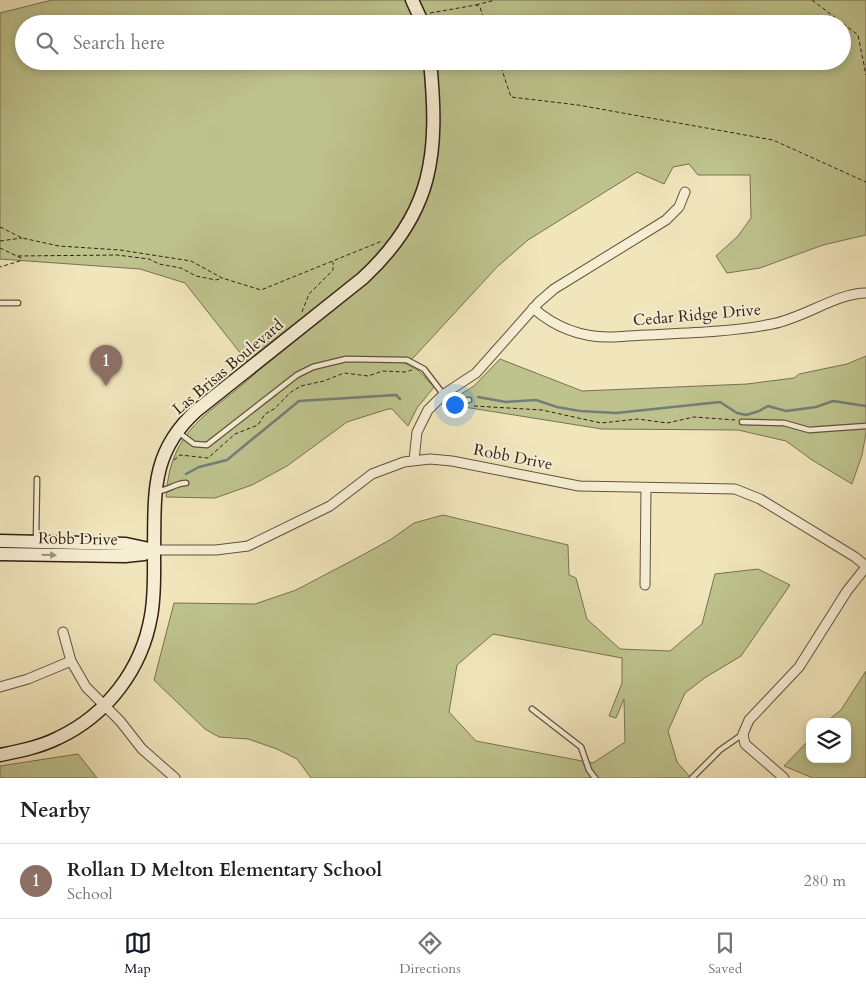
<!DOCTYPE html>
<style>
:root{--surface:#fff;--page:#f6f6f6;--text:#222;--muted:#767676;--line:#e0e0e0;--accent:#111827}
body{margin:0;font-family:Cardo,serif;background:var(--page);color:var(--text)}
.controls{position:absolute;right:15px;bottom:15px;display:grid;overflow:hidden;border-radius:10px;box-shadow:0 2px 8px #0003}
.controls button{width:45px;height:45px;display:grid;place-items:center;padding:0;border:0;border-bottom:1px solid var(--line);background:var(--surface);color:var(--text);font:25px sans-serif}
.you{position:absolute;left:454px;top:404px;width:18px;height:18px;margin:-12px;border:4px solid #fff;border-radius:50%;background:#1a73e8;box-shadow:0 0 0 8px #1a73e833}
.badge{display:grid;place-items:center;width:32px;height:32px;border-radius:50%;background:var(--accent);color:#fff;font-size:16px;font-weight:700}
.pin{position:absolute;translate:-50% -41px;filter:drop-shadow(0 1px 2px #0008)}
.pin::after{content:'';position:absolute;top:26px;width:18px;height:15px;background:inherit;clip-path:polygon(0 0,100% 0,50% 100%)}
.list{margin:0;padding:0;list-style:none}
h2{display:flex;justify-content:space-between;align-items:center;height:65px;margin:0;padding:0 20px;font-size:21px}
h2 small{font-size:16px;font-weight:400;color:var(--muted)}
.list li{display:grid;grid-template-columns:32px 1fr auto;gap:15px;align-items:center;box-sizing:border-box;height:75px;padding:0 20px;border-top:1px solid var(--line)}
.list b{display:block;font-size:19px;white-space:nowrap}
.list p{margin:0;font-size:16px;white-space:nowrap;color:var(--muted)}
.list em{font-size:16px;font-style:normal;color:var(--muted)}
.icon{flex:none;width:28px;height:28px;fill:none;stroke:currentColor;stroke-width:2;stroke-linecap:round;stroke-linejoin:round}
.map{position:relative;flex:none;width:866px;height:778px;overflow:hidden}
.search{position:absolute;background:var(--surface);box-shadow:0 2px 8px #0003;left:15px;right:15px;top:15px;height:55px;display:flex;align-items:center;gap:12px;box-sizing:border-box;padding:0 18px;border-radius:28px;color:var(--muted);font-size:19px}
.sheet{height:140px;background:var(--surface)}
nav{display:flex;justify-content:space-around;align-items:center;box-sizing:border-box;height:70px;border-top:1px solid var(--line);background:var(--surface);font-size:14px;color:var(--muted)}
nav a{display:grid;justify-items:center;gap:2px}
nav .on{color:var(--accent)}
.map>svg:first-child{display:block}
.green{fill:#bec38d;stroke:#787252;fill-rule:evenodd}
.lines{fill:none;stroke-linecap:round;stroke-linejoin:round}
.stream{stroke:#737e78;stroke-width:2.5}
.lane-casing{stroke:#61523f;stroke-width:7}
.street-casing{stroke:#61523f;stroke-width:11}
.secondary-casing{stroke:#312116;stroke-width:15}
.path{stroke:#312116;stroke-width:1;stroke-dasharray:4 2.5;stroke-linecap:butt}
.lane{stroke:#f6eed3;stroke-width:4.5}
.street{stroke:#f6eed3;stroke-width:9}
.secondary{stroke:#f6eed3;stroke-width:12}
.oneway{fill:#9d927e}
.labels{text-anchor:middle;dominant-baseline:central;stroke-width:4;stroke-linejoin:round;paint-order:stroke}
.street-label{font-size:16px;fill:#312116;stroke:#f6eed3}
</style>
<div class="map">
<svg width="866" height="778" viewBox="0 0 866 778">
<rect width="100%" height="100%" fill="#f1e5bb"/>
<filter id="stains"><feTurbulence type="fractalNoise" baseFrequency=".004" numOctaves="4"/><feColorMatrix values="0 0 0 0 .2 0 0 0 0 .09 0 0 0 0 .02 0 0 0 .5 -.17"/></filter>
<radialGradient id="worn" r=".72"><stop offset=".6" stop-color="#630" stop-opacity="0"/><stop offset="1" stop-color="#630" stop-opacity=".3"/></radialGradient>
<g class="green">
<path d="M52 0H866V235L823 245 760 268 727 273 716 256 738 236 751 218 750 175H698L689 164 673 167 664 184 637 172 528 240 497 267 414 357 404 363 418 370 434 387 417 408 408 426 392 409H388L347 422 287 466 252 485 215 498 166 497C170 427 211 414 256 373L185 283 140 269 0 259V13ZM24 24H842V61H24Z"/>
<path d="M866 356V433L862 455 852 484 812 460 786 441 738 430 602 429 445 404 474 386 500 359 582 391 747 384 794 378 799 374 847 364Z"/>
<path d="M443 515 568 545 569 575 576 578 587 619 620 649 670 651 702 624 715 574 758 569 790 585 741 656 706 677 685 693 668 731 677 762 691 778H311L297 759 277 749 248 739 219 737 205 729 154 680 174 603 255 604 296 590 355 559 390 540 414 523ZM493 634 622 658V683L609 716 616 718 624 699 625 742 593 763 476 741 449 712 457 665Z"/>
<path d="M866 671V778H813L784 766 810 739V759H847V722H826L841 710Z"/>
<path d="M78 754 97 778H0V766Z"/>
</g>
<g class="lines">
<g class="stream">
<path d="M478 397 506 402 536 400 557 407 580 411 616 413 720 402 737 413 746 415 759 411 768 406 786 411 816 407 833 401 866 406"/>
<path d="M186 474 199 467 227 460 299 401 396 395 400 399"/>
</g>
<g class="lane-casing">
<g id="lane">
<path d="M0 303H18"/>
<path d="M742 422 784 423 809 430 866 426"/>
<path d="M178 432 194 444 207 445 297 375 313 367 346 359 407 360 424 369 450 403 469 400"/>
<path d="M157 491C168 491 175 483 186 483"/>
<path d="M36 540 37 479"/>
<path d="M532 709 581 747 589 770 595 778"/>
<path d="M692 778 720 750 743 734"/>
</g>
</g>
<g class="street-casing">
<g id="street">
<path d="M533 308C556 328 582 338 613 337 665 333 721 334 772 324 804 318 837 293 866 293"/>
<path d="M414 460 417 432 428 410 444 394 476 373 539 302 554 289 666 220 679 207 685 192"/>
<path d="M154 550H216L248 546 330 506 372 474 404 462 430 459 452 461 579 486 735 489 760 499 855 557 866 566"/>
<path d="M645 585 646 488"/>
<path d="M63 632 71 661 86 687 120 721 142 749 175 778"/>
<path d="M0 687 28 679 71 661"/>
<path d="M784 778 745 744 743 734 749 720 799 667 847 591 866 567"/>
</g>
</g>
<g class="secondary-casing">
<g id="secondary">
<path d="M412 0 423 24"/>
<path d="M0 541 126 544 154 550"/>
<path d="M0 554 125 556 144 554 154 550"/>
<path d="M0 755C20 751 40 747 58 738 107 715 142 669 151 616 155 595 154 572 154 551 155 494 150 453 196 411L363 278C434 212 439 153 430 61"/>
</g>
</g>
<g class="path">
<path d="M812 0 858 35 866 75"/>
<path d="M476 5 495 0"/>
<path d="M430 13 476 5 480 7 485 24"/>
<path d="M499 61 511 97 578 105 773 140 866 182"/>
<path d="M0 227 22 238 59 246 120 250 191 261 222 278 261 290 382 241"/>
<path d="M0 241 22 238"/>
<path d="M0 248 21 258 20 261 0 267"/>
<path d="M18 256 117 255 149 259 159 264 181 268 196 276 216 280 222 278"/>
<path d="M302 312 309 294 333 270V262"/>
<path d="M474 406 542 410 601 423 638 419 667 423 694 417 736 420"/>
<path d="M174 460 180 455 208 458 235 434 258 425 265 414 274 409 291 392 301 386 324 381 344 373 368 376 383 371 405 372 412 370"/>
</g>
<use href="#lane" class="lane"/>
<use href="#street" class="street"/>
<use href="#secondary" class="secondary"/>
</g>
<defs><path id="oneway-solid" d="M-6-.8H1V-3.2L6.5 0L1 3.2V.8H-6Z" transform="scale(1.25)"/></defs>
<use class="oneway" href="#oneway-solid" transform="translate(49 555) rotate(1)"/>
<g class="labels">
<g class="street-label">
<text transform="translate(697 315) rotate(-5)">Cedar Ridge Drive</text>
<text transform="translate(228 367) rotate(-40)">Las Brisas Boulevard</text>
<text transform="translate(513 457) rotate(11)">Robb Drive</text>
<text transform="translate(78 539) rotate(1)">Robb Drive</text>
</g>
</g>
<rect width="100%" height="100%" filter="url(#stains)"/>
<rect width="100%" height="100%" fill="url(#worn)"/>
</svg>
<div class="controls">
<button><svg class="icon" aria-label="layers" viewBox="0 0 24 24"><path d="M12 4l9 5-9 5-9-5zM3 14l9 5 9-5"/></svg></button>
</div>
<div class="you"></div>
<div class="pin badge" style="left:106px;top:386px;background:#8d6e63">1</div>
<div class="search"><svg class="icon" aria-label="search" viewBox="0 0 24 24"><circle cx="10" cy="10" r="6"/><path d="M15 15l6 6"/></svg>Search here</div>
</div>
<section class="sheet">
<h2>Nearby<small></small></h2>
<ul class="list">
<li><span class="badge" style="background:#8d6e63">1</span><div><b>Rollan D Melton Elementary School</b><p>School</p></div><em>280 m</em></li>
</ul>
</section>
<nav>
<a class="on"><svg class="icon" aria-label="map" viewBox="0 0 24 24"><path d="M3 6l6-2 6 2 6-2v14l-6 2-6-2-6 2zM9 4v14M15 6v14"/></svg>Map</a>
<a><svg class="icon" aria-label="directions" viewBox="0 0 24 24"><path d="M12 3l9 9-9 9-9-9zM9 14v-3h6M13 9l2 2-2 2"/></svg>Directions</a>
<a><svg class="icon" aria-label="saved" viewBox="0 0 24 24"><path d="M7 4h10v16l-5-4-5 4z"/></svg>Saved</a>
</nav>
